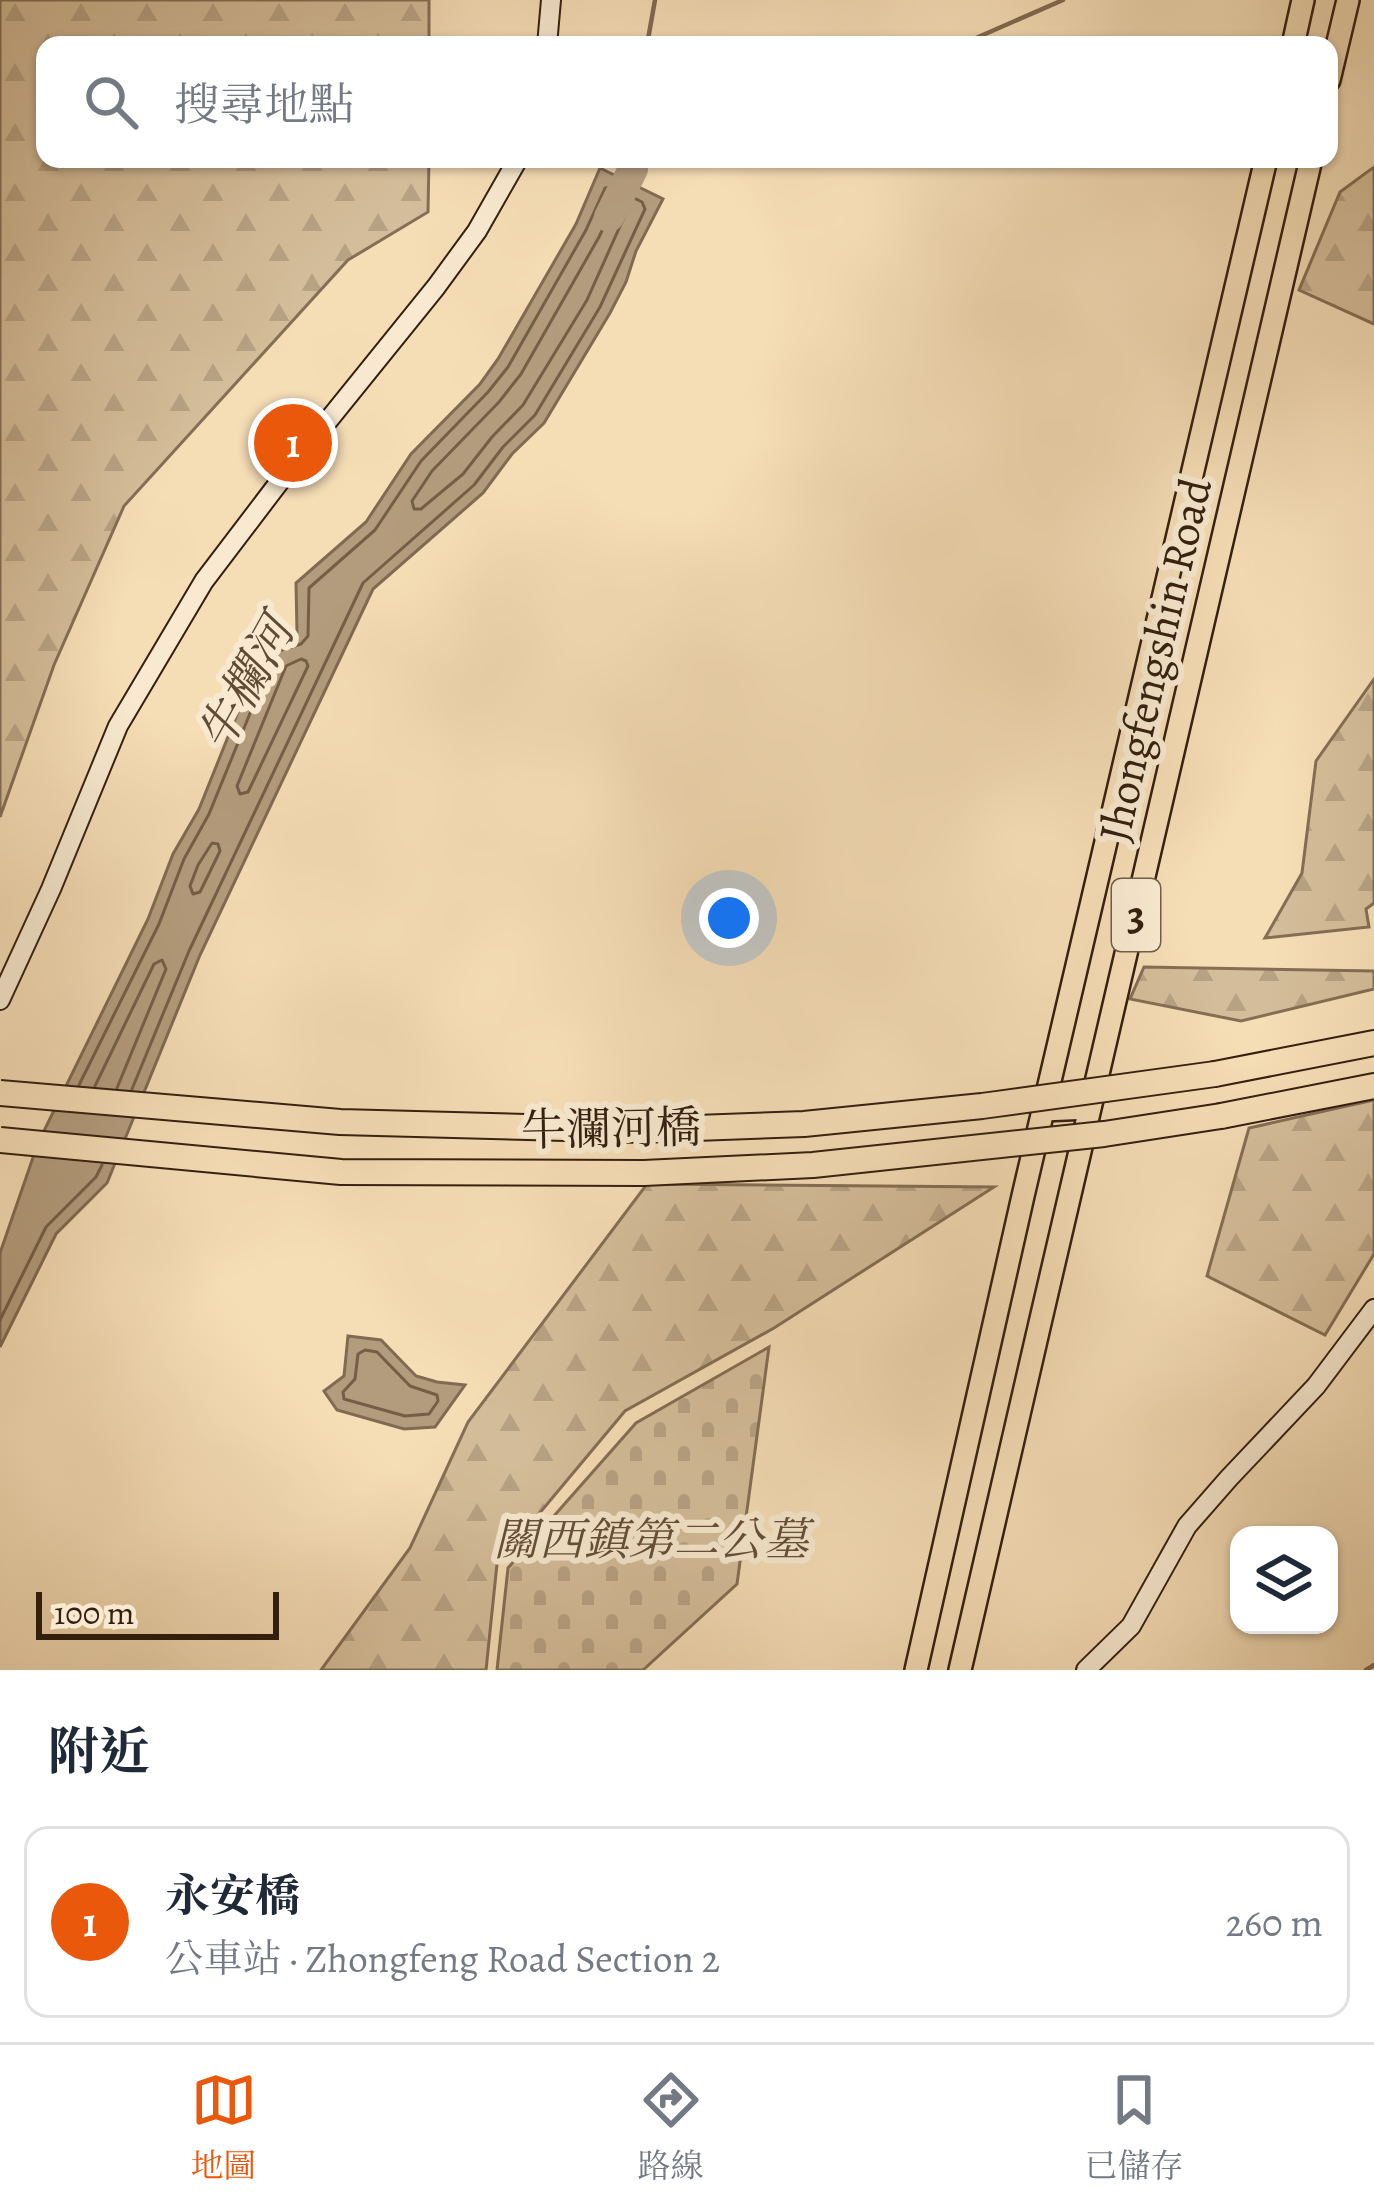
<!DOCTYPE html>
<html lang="zh-TW">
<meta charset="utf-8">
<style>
:root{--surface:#fff;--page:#f2f2f3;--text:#1f2937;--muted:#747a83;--line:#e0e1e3;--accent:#ea580c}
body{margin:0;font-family:Alegreya,"Noto Serif TC",serif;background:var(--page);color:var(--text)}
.controls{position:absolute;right:36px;bottom:36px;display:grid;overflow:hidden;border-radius:24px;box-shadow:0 3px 9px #0004}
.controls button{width:108px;height:108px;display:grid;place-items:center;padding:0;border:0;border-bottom:3px solid var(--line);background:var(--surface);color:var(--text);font:60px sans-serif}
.scale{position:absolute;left:36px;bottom:30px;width:243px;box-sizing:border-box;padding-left:12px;border:6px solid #341f0f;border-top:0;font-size:33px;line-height:42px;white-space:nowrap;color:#341f0f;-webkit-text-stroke:9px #f8e9d0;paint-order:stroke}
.you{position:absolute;left:729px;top:918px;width:42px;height:42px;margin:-30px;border:9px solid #fff;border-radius:50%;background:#1a73e8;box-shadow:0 0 0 18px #1a73e833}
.badge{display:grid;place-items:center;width:78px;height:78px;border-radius:50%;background:var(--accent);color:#fff;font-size:39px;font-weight:700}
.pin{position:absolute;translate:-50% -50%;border:6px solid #fff;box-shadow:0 3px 12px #0006}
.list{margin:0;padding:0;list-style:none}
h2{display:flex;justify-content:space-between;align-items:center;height:156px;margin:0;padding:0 48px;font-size:51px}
h2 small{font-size:39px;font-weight:400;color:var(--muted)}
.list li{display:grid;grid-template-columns:78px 1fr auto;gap:36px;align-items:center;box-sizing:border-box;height:192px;margin:0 24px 24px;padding:0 24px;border:3px solid var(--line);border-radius:24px}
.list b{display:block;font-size:45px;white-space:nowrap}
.list p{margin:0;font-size:39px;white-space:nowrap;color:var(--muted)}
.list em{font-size:39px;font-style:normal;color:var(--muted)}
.icon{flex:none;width:66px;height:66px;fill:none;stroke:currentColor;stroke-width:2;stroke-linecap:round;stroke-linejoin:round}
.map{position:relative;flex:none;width:1374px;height:1670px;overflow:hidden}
.search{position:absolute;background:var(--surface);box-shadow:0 3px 9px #0004;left:36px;right:36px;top:36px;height:132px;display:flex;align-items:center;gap:30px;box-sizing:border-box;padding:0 42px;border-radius:24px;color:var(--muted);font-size:45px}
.sheet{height:372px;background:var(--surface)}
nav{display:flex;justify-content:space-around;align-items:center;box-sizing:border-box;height:168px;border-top:3px solid var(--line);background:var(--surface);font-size:33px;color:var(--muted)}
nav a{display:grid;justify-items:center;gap:6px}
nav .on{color:var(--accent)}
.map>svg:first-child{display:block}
.forest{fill:url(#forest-firs);stroke:#846e54;stroke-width:3}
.cemetery{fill:url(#cemetery-stones);stroke:#846e54;stroke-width:3}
.water{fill:#b39c7d;stroke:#806a51;stroke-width:3}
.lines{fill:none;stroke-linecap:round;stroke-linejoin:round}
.shore{stroke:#745e46;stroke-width:3}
.stream{stroke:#806a51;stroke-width:4.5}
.river{stroke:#b39c7d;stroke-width:30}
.secondary-casing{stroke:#341f0f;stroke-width:22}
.primary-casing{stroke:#341f0f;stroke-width:26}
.highway-casing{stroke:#341f0f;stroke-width:28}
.secondary{stroke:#f8e9d0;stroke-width:18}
.primary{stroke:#f5ddb6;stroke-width:21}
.highway{stroke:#f5ddb6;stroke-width:24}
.highway-bridge-casing{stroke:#341f0f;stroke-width:28;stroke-linecap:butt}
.highway-bridge{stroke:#f5ddb6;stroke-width:24}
.labels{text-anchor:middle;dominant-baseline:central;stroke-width:12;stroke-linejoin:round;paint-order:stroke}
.shield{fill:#f8e9d0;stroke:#6f5c49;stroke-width:3}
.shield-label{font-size:42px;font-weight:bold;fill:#341f0f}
.street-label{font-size:45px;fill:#341f0f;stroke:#f8e9d0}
.park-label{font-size:45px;font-style:italic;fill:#644e39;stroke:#f8e9d0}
.water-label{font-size:48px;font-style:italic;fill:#604b36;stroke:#f8e9d0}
</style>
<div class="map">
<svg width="1374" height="1670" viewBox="0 0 1374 1670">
<defs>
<pattern id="forest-firs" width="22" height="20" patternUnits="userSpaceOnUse" patternTransform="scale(3)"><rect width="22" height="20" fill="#d4bd9a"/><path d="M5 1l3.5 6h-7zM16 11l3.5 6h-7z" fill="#b7a284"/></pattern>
<pattern id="cemetery-stones" width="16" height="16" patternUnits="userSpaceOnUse" patternTransform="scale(3)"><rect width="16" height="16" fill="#d4bd9a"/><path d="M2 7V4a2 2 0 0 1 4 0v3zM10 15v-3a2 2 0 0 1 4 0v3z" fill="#b7a284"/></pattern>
</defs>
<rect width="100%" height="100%" fill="#f5ddb6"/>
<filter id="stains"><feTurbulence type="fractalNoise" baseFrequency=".00167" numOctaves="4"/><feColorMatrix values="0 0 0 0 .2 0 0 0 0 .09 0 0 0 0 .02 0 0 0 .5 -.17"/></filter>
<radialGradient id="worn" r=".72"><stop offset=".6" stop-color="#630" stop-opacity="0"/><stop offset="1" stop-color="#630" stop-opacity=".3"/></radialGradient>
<g class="forest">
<path d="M0 0H429V45H45V159H429L428 212 348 260 124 506 54 665 0 817Z"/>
<path d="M1374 167V324L1299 290 1340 192Z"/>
<path d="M1374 679V903L1366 909 1369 927 1265 938 1302 873 1316 761Z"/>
<path d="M1144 967 1374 971V989L1241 1021 1130 999Z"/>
<path d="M1374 1100V1254L1325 1335 1207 1276 1249 1128Z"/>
<path d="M647 1184 994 1187 774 1328 625 1411 497 1564 486 1670H321L410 1548 468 1422Z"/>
</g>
<path class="cemetery" d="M769 1347 737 1584 643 1670H497L508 1568 636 1423Z"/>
<g class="water">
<path d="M600 168 663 199 636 251 626 282 610 313 544 423 512 454 483 493 373 589 200 955 107 1183 56 1234 0 1347V1253L38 1143 148 919 173 854 199 809 267 640 297 632 296 583 366 522 411 454 480 384 498 359 576 224Z"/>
<path d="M348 1336 381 1340 416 1376 437 1382 465 1385 435 1427 404 1429 337 1410 324 1391 344 1376Z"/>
</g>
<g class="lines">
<g class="shore">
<path d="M616 207 623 209 625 215 587 300 523 405 492 437 463 474 421 509H414L412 501 432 471 499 402 521 374 599 237 612 210Z"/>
<path d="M301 659 306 661 308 666 248 792 240 794 237 786 286 666Z"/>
<path d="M212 843 218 844 220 851 200 892 193 894 190 886 198 865Z"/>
<path d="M79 1085 159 924 184 859 209 814 275 652 301 644 308 636 309 588 375 530 421 461 488 392 508 367 586 230 605 188 612 187 642 202 645 209 600 307 535 415 503 447 474 485 363 583 189 951 132 1089"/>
<path d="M95 1086 154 964 162 960 166 969 117 1088"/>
<path d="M0 1320 46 1227 96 1177 102 1165"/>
<path d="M365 1350 377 1352 410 1386 437 1395 438 1401 429 1414 405 1416 344 1399 343 1392 355 1379 358 1354Z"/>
</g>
<g class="stream">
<path d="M647 45 655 0"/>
<path d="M960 45 1063 0"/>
<path d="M633 169 643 159"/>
<path d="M1366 1670 1374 1665"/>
</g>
<path class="river" d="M609 217 633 169"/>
<g class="secondary-casing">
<g id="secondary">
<path d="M547 45 551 0"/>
<path d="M0 1000 51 889 118 726 204 581 293 464 436 287 477 231 518 159"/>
<path d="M1086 1670 1131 1626 1187 1526 1229 1478 1316 1386 1374 1309"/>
</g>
</g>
<g class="primary-casing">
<g id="primary">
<path d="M1293 45 1303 0"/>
<path d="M1329 80 1348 0"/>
<path d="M1043 1110 1089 1108"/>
<path d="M916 1670 1023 1196 1266 159"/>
<path d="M960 1670C1076 1166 1193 662 1311 159"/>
</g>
</g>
<g class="highway-casing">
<g id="highway">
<path d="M1215 1074 1374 1043"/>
<path d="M1221 1116 1374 1086"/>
</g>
</g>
<use href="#secondary" class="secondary"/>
<use href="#primary" class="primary"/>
<use href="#highway" class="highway"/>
<g class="highway-bridge-casing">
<g id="highway-bridge">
<path d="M0 1093 340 1122 641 1130 804 1124 982 1106 1215 1074"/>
<path d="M0 1140 341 1172 644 1173 813 1165 1104 1134 1221 1116"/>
</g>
</g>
<use href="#highway-bridge" class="highway-bridge"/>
</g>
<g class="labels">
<rect class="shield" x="1112" y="879" width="48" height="72" rx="9"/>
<g class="shield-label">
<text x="1136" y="915">3</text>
</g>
<g class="street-label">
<text transform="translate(1155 660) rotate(-77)">Jhongfengshin Road</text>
<text transform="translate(611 1129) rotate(-1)">牛瀾河橋</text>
</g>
<g class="park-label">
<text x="651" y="1540">關西鎮第二公墓</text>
</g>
<g class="water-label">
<text transform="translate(246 684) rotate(-61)">牛欄河</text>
</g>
</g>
<rect width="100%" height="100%" filter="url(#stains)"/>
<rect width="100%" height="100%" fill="url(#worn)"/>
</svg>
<div class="controls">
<button><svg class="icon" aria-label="layers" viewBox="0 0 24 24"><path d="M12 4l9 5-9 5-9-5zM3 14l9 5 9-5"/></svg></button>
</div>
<div class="scale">100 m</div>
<div class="you"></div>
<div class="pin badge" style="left:293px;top:443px">1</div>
<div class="search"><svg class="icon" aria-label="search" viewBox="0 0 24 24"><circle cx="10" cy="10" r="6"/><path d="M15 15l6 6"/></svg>搜尋地點</div>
</div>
<section class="sheet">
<h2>附近<small></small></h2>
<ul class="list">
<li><span class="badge">1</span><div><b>永安橋</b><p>公車站 · Zhongfeng Road Section 2</p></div><em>260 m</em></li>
</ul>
</section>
<nav>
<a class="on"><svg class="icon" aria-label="map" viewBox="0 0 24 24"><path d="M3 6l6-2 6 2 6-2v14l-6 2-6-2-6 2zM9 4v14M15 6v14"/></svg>地圖</a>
<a><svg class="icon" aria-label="directions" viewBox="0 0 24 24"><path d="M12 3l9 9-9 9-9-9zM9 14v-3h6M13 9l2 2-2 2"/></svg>路線</a>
<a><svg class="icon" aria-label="saved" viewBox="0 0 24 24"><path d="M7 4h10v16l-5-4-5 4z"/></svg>已儲存</a>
</nav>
